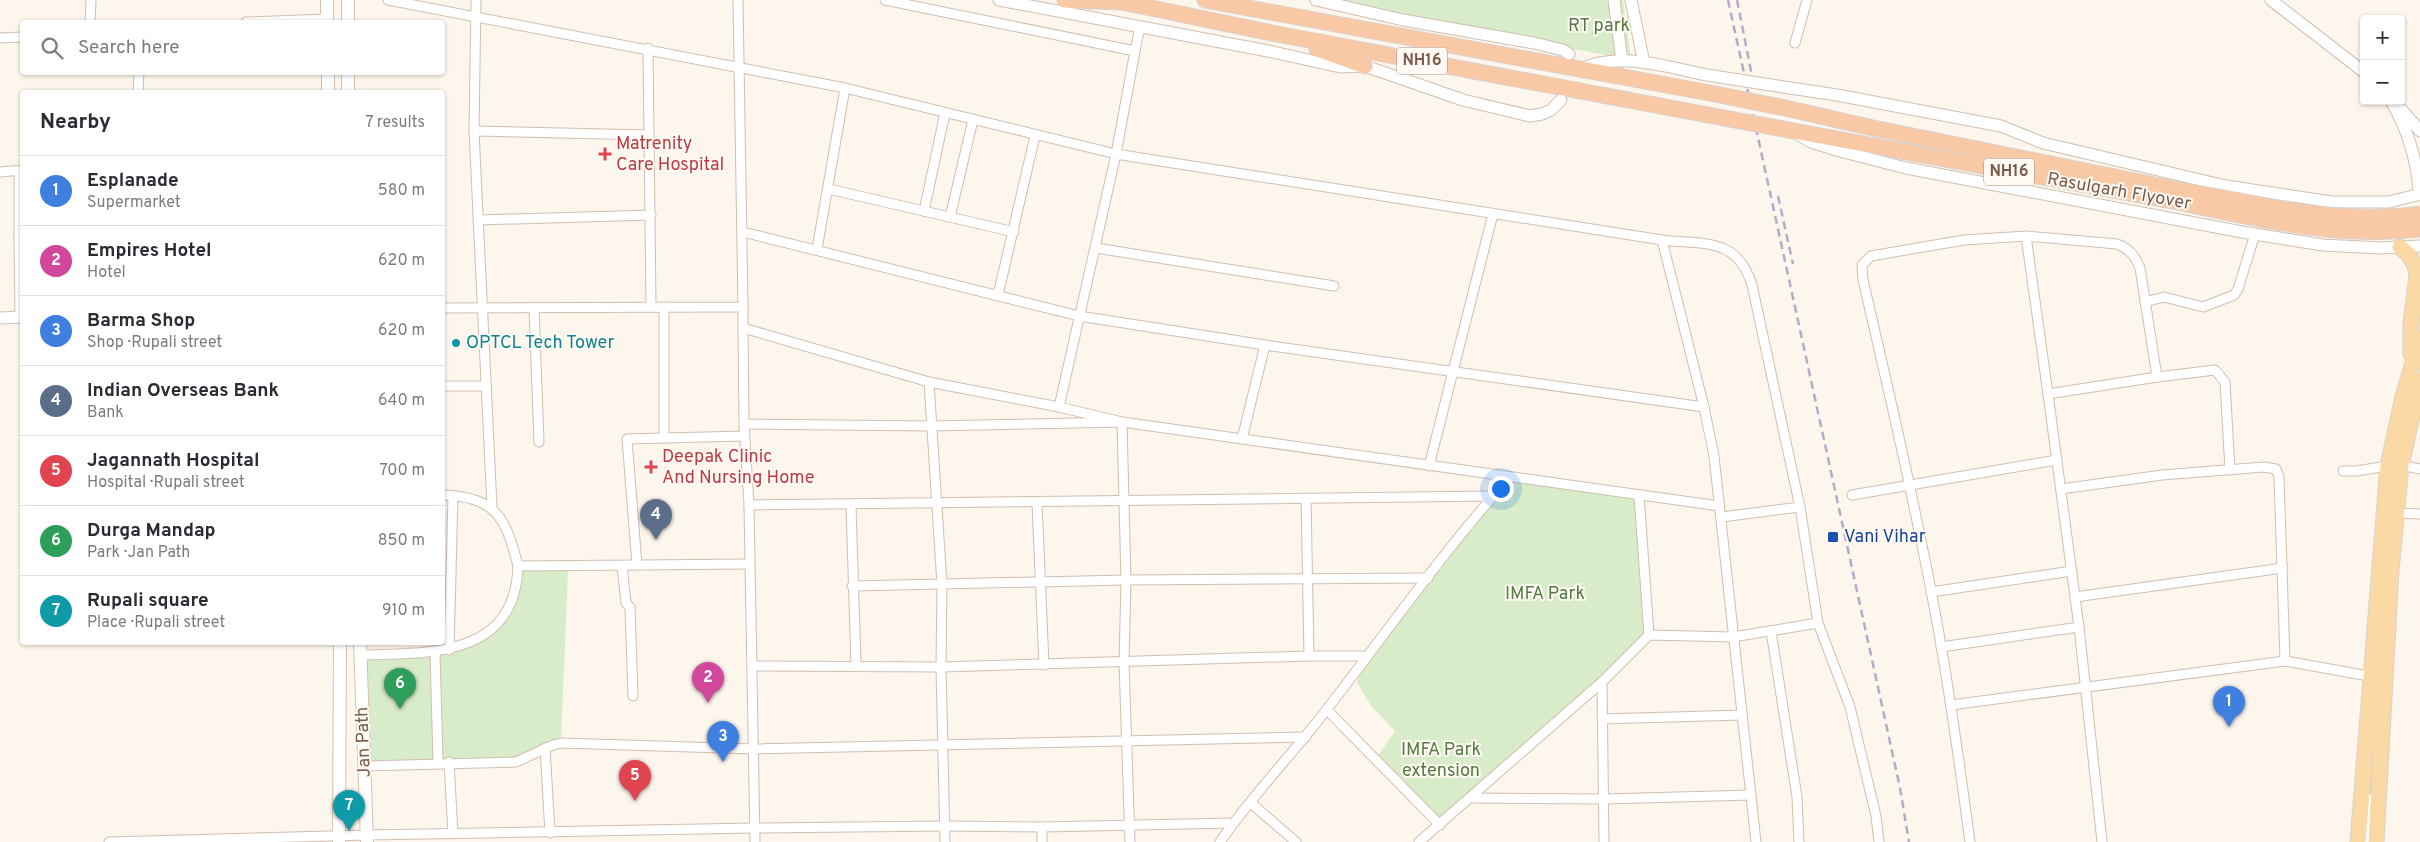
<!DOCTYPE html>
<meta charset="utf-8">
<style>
:root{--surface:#fff;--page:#f2f2f3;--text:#2b2b33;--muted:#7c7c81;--line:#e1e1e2;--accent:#7c3aed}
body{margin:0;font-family:Overpass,sans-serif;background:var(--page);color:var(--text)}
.controls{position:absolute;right:15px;top:15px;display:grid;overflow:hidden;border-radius:5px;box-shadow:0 1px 4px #0004}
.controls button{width:45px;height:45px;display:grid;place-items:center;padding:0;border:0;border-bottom:1px solid var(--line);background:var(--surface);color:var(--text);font:25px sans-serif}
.you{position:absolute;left:1500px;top:488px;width:18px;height:18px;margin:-12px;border:4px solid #fff;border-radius:50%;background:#1a73e8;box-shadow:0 0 0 8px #1a73e833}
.badge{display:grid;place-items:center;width:32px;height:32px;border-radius:50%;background:var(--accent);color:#fff;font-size:16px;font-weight:700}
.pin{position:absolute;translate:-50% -41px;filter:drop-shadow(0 1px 2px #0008)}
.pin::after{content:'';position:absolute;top:26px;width:18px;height:15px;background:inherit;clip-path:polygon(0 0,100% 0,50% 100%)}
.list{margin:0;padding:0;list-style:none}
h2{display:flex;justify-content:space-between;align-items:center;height:65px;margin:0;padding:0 20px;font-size:21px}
h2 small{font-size:16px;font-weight:400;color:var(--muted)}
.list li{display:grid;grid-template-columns:32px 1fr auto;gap:15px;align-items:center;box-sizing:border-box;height:70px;padding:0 20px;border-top:1px solid var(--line)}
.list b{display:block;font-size:19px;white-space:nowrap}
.list p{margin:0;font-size:16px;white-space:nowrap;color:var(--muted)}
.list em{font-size:16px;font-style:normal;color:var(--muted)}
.icon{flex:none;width:28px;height:28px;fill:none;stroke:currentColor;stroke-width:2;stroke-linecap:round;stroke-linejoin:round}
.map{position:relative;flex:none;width:2420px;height:842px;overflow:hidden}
.search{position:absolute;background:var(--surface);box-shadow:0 1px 4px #0004;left:20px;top:20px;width:425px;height:55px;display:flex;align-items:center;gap:12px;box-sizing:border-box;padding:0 18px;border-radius:5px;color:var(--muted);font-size:19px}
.panel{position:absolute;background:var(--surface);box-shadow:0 1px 4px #0004;left:20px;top:90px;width:425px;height:555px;border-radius:5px}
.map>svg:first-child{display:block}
.green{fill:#d8ecc9}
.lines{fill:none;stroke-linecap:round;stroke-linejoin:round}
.minor-casing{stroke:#d1beb0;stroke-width:11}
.tertiary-casing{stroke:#d1beb0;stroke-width:13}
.secondary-casing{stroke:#d6c0b0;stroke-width:14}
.primary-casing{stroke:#dad1cd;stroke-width:17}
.trunk-casing{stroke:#dad1cd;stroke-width:17}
.minor{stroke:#fff;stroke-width:9}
.tertiary{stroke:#fff;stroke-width:11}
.secondary{stroke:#fff;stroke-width:12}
.primary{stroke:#fbd9a5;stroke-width:15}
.trunk{stroke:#f9c8a4;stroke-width:15}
.rail{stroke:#b9a8c9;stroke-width:2.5;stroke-dasharray:8 5;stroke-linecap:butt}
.tertiary-bridge-casing{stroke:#d1beb0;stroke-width:13;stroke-linecap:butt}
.trunk-bridge-casing{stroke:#dad1cd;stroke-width:17;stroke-linecap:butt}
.tertiary-bridge{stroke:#fff;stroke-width:11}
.trunk-bridge{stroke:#f9c8a4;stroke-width:15}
.health-dot{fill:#e0444e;stroke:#fffaf3;stroke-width:2}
.culture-dot{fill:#0f9aa8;stroke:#fffaf3;stroke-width:2}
.transit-dot{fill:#1a4fb4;stroke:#fffaf3;stroke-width:2}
.labels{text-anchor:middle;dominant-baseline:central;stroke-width:4;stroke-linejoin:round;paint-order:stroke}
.shield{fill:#fffaf3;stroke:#a28b7f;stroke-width:1}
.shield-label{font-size:16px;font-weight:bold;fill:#7a5c4d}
.park-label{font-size:18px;fill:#537a41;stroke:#fffaf3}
.health-label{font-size:18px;fill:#be3a42;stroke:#fffaf3;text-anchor:start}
.street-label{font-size:18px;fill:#7a5c4d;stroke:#fffaf3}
.culture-label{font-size:18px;fill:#0d838f;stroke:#fffaf3;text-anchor:start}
.transit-label{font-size:18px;fill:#164399;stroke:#fffaf3;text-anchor:start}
</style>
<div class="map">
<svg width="2420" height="842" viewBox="0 0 2420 842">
<rect width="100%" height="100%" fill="#fdf6ec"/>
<g class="green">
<path d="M1305 0H1623L1631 60 1388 13 1387 17Z"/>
<path d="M1510 477 1639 495 1649 635 1440 825 1375 760 1395 731 1371 706 1357 682 1367 656Z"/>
<path d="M520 568 568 570 561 741 516 760H441L436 654 469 645 505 616Z"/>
<path d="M433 654 437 761 366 764 362 657Z"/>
</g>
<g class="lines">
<g class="minor-casing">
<g id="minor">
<path d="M388 0 845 88 1116 154 1662 240C1705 245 1737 237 1752 285L1800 507 1722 517"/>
<path d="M476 0 474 131 492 507"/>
<path d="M885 0 1135 51 1116 154 1059 407"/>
<path d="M90 22 91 0"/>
<path d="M246 22 327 19"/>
<path d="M0 38 22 37"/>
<path d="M1795 43 1807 0"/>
<path d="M648 48 651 307"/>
<path d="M1135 51 1140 27"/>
<path d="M138 92 139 72"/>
<path d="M474 131 647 135"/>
<path d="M19 171V240H22"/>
<path d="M0 172 22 170"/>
<path d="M829 189 1014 232"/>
<path d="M924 211 945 113"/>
<path d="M950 217 973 120"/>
<path d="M478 220 651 215"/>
<path d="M743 232 1079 316 1265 345 1704 407"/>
<path d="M19 240 20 317"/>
<path d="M1662 240 1704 407 1714 456 1756 842"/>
<path d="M1096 248 1334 286"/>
<path d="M817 249 845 88"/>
<path d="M998 295 1035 136"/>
<path d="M2145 302 2164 297 2203 307 2234 295 2238 289 2255 234"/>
<path d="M664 307V438L745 436"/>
<path d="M743 307V328L929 382 1059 407 1122 422 1719 506"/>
<path d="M442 308 743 307 738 0"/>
<path d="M534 308 539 442"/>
<path d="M743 328 744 424 749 505 755 842"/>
<path d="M2157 377 2215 370 2225 382 2230 470"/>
<path d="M929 382 942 585 941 667 945 842"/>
<path d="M442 386H486"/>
<path d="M2048 394 2079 627 2102 842"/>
<path d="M744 424 930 426 1122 422 1126 580 1124 663 1130 842"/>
<path d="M664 438 627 439 637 565 749 564"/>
<path d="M1242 439 1265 345"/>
<path d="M2401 465 2420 469"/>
<path d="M1429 466 1493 214"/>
<path d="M2343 471H2356L2388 466"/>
<path d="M2061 489 2162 475 2264 467 2276 469 2279 477 2285 661"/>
<path d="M442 495C497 496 506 519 518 566L637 565"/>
<path d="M1639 495 1649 635"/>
<path d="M1852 495 2057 460"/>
<path d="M1306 498 1309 656"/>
<path d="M1037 503 1044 665"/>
<path d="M749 505 1492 496"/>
<path d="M851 505 856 665"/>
<path d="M1800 507 1818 623"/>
<path d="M2396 513 2420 514"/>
<path d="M622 566 626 603 630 607 633 696"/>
<path d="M852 586 1126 580 1428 578"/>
<path d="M1931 592 2072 571"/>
<path d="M2075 597 2283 568"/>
<path d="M1771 631 1797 797 1799 842"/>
<path d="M1941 647 2079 627"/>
<path d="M449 650 453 496"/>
<path d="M435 652 438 763"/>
<path d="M360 655C429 653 515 658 518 566"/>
<path d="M752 666 941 667 1309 656H1367"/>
<path d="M1602 682 1604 842"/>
<path d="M1951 705 2285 661 2374 677"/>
<path d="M1327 710 1440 825"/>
<path d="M1602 719 1742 715"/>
<path d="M545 748 550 833"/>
<path d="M449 762 453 834"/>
<path d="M365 766 516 762 553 745 561 743 754 749 1306 737"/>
<path d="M1470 798 1604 799 1751 795"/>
<path d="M1251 803 1296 842"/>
<path d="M1042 827V842"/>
<path d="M109 842 367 835 754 828 944 826 1042 827 1233 823"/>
<path d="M1220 842C1252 795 1293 754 1327 709 1387 632 1444 550 1510 477"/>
<path d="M1419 842 1602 682 1649 635 1733 637 1818 623 1850 707 1876 816 1879 842"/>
<path d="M1970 842C1960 767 1950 692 1936 617 1915 504 1889 392 1863 280L1862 265 1871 256 1964 240 2026 236 2117 244C2130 249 2135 256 2140 268L2157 377 2048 394 2026 236"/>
</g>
</g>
<g class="tertiary-casing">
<g id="tertiary">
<path d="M999 0 1268 51 1340 67 1365 66 1463 100 1530 116 1542 114 1551 110 1561 100"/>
<path d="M1316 0 1403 20 1534 43 1563 50 1569 54"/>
<path d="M1614 0 1622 61"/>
<path d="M1631 0 1644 63"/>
<path d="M2271 0 2364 72"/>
<path d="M1579 70C1617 50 1667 67 1707 75"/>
<path d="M1790 88 1837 95 2001 126 2043 143 2226 186 2332 202H2389L2417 195"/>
<path d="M2391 101C2408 130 2416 157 2419 190"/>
<path d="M2402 110 2420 131"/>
<path d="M1799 135 1811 142 1836 150 1906 168 2242 232 2323 245 2381 248 2420 246"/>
<path d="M0 318 22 317"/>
<path d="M2366 842 2367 799"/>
</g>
</g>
<g class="secondary-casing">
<g id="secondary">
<path d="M327 0V22"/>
<path d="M348 0V22"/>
<path d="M328 72V92"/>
<path d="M348 72V92"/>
<path d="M360 642 367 842"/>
<path d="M339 842 340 642"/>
</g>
</g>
<g class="primary-casing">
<g id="primary">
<path d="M2400 247 2408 254 2415 265 2417 275 2411 324V354"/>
<path d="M2358 842 2388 466 2403 397 2420 339"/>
<path d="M2376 842 2391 571 2401 465 2420 381"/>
</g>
</g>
<g class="trunk-casing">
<g id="trunk">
<path d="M1065 0 1122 2 1277 34 1724 118"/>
<path d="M1205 0 1710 93"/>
<path d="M1317 49 1365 66"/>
<path d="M1785 108 1873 128 2184 191"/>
<path d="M1783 129 2177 202"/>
</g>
</g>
<use href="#minor" class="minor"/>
<use href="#tertiary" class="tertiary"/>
<use href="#secondary" class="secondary"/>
<use href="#primary" class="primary"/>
<use href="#trunk" class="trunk"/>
<g class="rail">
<path d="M1728 0 1900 788 1909 842"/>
<path d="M1737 0 1752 76"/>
<path d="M1778 196 1793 264"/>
</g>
<g class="tertiary-bridge-casing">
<path id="tertiary-bridge" d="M1707 75 1790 88"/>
</g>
<g class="trunk-bridge-casing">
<g id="trunk-bridge">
<path d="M1710 93 1785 108"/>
<path d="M1724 118 1783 129"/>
<path d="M2184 191C2261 204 2342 226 2420 214"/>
<path d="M2177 202C2256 218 2338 239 2420 229"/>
</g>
</g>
<use href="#tertiary-bridge" class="tertiary-bridge"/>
<use href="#trunk-bridge" class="trunk-bridge"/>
</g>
<g class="health-dot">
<path d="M602.5 146.5h5v5h5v5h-5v5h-5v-5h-5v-5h5z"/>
<path d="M648.5 459.5h5v5h5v5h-5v5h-5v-5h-5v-5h5z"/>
</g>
<circle class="culture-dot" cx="456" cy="343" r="5"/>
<rect class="transit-dot" x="1827" y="531" width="12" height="12" rx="2.5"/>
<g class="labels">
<g class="shield">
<rect x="1397" y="47.5" width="50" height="27" rx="4"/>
<rect x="1984" y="158.5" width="50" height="27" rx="4"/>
</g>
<g class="shield-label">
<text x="1422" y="61">NH16</text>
<text x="2009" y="172">NH16</text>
</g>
<g class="park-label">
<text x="1599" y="26">RT park</text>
<text x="1545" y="594">IMFA Park</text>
<text x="1441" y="750">IMFA Park<tspan x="1441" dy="21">extension</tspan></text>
</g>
<g class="health-label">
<text x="616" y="144">Matrenity<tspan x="616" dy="21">Care Hospital</tspan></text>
<text x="662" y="457">Deepak Clinic<tspan x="662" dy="21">And Nursing Home</tspan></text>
</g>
<g class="street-label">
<text transform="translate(2119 192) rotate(10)">Rasulgarh Flyover</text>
<text transform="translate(364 742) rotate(-92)">Jan Path</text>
</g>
<g class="culture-label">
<text x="466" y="343">OPTCL Tech Tower</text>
</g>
<g class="transit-label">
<text x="1844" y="537">Vani Vihar</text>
</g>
</g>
</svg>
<div class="controls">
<button>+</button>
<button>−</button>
</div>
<div class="you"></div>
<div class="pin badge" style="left:2229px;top:727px;background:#3f7fe0">1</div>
<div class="pin badge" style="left:708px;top:703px;background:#d1479c">2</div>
<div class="pin badge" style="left:723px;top:762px;background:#3f7fe0">3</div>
<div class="pin badge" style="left:656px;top:540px;background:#5c6f8a">4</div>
<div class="pin badge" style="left:635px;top:801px;background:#e0444e">5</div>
<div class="pin badge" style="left:400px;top:709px;background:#2e9e5b">6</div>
<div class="pin badge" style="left:349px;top:831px;background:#0f9aa8">7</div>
<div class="search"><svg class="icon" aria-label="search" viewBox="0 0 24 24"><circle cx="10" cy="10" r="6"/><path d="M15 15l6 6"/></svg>Search here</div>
<section class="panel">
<h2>Nearby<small>7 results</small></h2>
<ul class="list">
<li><span class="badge" style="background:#3f7fe0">1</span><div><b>Esplanade</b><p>Supermarket</p></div><em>580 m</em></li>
<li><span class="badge" style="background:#d1479c">2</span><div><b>Empires Hotel</b><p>Hotel</p></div><em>620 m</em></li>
<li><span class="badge" style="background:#3f7fe0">3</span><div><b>Barma Shop</b><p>Shop · Rupali street</p></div><em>620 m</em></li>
<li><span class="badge" style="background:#5c6f8a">4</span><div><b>Indian Overseas Bank</b><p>Bank</p></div><em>640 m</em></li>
<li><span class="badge" style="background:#e0444e">5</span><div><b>Jagannath Hospital</b><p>Hospital · Rupali street</p></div><em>700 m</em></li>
<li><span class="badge" style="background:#2e9e5b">6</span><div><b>Durga Mandap</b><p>Park · Jan Path</p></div><em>850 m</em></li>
<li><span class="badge" style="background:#0f9aa8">7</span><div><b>Rupali square</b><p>Place · Rupali street</p></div><em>910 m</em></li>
</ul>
</section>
</div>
